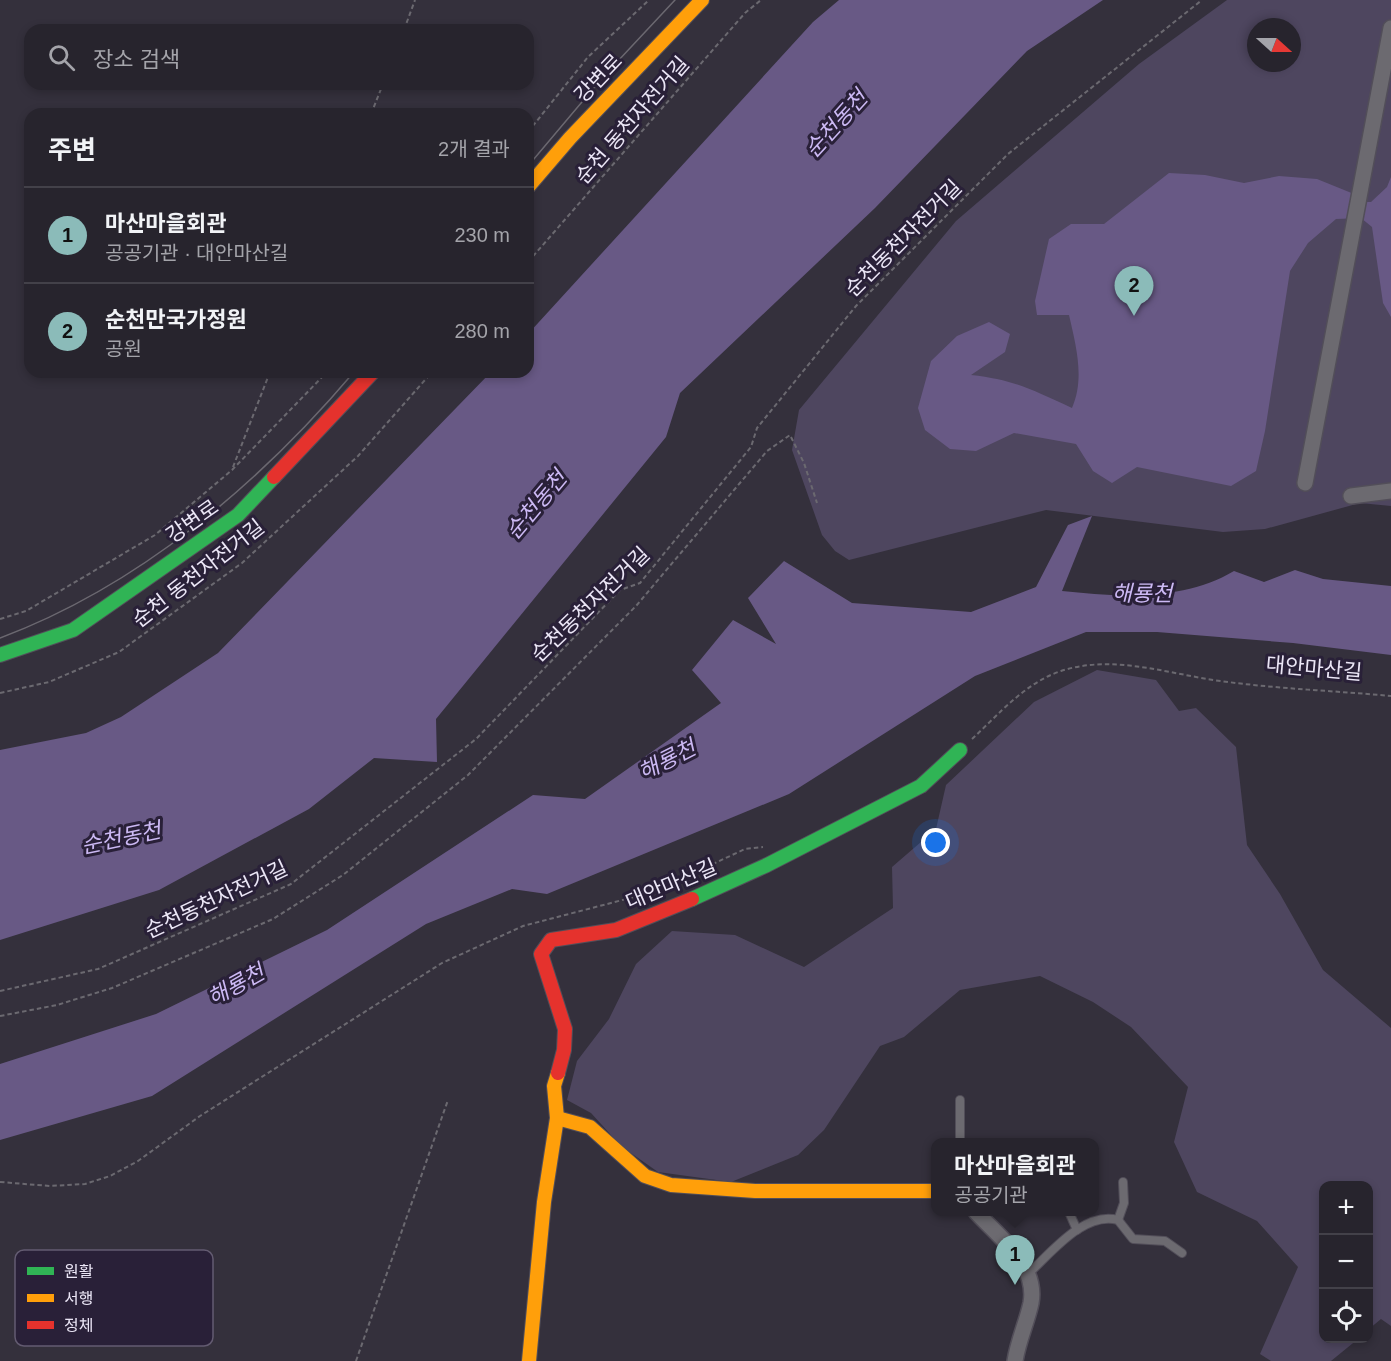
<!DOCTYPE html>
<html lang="ko">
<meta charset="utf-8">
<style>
:root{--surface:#27242d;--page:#2f2c35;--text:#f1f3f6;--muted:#a4a4aa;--line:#434149;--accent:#8bbbb9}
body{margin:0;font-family:Arial,"Noto Sans KR",sans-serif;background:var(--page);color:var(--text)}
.controls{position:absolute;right:18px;bottom:18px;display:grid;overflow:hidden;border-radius:12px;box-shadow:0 3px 9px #0003}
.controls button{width:54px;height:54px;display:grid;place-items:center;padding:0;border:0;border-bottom:2px solid var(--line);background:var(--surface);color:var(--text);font:30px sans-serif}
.compass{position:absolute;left:1247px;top:18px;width:54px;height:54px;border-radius:50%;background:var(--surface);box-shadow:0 3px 9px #0003;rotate:111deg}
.you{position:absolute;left:936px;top:843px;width:21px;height:21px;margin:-15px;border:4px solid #fff;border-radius:50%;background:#1a73e8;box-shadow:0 0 0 9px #1a73e833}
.badge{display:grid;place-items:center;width:39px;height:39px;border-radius:50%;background:var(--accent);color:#111;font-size:20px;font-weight:700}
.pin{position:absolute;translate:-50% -50px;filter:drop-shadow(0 2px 3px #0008)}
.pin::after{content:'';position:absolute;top:32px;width:21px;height:18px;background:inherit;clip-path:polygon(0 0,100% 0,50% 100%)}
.popup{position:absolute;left:931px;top:1138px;width:168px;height:78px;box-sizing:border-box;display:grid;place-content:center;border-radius:12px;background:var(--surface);filter:drop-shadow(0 2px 4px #0005);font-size:20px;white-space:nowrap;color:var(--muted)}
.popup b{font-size:22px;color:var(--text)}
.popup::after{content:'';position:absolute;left:50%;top:100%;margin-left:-12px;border:12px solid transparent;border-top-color:var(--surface)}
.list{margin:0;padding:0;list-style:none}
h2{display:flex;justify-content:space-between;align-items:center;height:78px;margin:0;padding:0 24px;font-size:26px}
h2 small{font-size:20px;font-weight:400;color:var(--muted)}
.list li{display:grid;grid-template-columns:39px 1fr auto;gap:18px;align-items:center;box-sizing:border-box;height:96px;padding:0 24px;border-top:2px solid var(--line)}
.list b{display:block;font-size:22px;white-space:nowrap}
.list p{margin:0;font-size:20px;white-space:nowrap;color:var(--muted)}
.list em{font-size:20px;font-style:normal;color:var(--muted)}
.icon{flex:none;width:33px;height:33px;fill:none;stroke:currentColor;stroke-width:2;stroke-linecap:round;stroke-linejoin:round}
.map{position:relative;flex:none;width:1391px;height:1361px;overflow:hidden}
.search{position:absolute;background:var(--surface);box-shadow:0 3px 9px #0003;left:24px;top:24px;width:510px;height:66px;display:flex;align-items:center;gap:15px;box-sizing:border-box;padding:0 21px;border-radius:18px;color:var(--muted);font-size:22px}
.panel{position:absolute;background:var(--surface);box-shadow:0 3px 9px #0003;left:24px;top:108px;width:510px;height:270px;border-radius:18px}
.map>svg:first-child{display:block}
.green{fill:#4e465f;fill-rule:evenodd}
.water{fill:#685985}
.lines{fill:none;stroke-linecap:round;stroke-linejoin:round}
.lane-casing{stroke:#524e59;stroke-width:10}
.street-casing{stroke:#524e59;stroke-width:18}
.fast-casing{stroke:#524e59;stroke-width:16}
.slow-casing{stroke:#524e59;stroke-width:16}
.jam-casing{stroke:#524e59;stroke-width:16}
.path{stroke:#6b6970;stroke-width:2;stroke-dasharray:4.5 3;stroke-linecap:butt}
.lane{stroke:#6c6a70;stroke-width:8}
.street{stroke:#6c6a70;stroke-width:15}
.fast{stroke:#30b455;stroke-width:14}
.slow{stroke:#ff9f0a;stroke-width:14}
.jam{stroke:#e5322d;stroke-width:14}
.tram{stroke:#6b6870;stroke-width:1.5}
.labels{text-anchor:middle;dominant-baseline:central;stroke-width:6;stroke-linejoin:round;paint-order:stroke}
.street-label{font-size:21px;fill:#ebe6f6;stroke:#292038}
.water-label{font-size:22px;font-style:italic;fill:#ccb9f4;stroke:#292038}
.key{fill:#292038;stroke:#635b71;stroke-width:1.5}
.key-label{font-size:16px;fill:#ebe6f6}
</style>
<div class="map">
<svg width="1391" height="1361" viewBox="0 0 1391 1361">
<rect width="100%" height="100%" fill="#34303c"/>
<g class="green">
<path d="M1227 0H1391V506L1360 503 1265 529 1223 532 1046 510 849 560 835 551 822 535 792 450 799 410 956 221 1139 64ZM1256 27H1292V63H1256Z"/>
<path d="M1097 670 1156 680 1179 711 1196 708 1236 747 1247 845 1280 894 1323 970 1391 1028V1326L1381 1319 1369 1329 1368 1186H1324V1338L1358 1339 1331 1361H1271L1260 1354 1298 1267 1257 1221 1197 1192 1174 1142 1188 1087 1131 1027 1093 1002 1040 976 960 990 904 1037 880 1046 824 1130 798 1155 731 1182 658 1172 621 1146 591 1113 567 1100 577 1061 609 1019 636 964 672 931 735 935 804 967 893 908 892 867 936 829 946 785 1034 702Z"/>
</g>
<g class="water">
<path d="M839 0H1103L1027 51 875 208 680 393 666 437 436 719 437 762 374 758 309 809 159 890 0 940V750L86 733 121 717 218 653 491 372H528V334L813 22Z"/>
<path d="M1169 173 1205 175 1244 183 1279 176 1317 179 1354 194 1365 202H1371L1387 187 1391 177V317L1383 303 1372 227 1361 218 1336 219 1308 243 1290 271 1265 431 1256 471 1231 486 1137 467 1112 483 1093 471 1076 444 1014 433 976 451 950 449 925 430 918 408 931 361 957 336 989 322 1010 334 1005 352 971 375C1016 380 1032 390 1072 408 1085 378 1076 346 1069 315H1037L1035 301 1049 239 1071 224H1104Z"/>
<path d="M1092 516 1062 591C1118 597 1184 601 1234 571L1264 582 1295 570 1323 579 1391 586V655L1293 643 1157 632H1086L975 676 789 794 547 894 512 889 426 924 152 1096 0 1140V1064L156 1014 327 930 533 795 585 799 721 703 692 670 733 620 776 644 748 598 784 561 852 603 971 612 1036 587 1068 525Z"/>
</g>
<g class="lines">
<g class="lane-casing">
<g id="lane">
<path d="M960 1142V1100"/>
<path d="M1069 1212 1077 1230"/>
<path d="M1118 1220 1124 1203 1123 1182"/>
<path d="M1030 1272C1052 1252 1084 1211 1118 1220L1133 1239 1165 1241 1182 1253"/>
</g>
</g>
<g class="street-casing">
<g id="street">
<path d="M1305 483 1391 28"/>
<path d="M1351 496 1391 491"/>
<path d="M976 1212C999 1237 1038 1265 1031 1303 1027 1322 1018 1341 1015 1361"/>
</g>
</g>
<g class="fast-casing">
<g id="fast">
<path d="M0 655 73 630 238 515 274 477"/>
<path d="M692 899 767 865 921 786 960 750"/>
</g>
</g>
<g class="slow-casing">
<g id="slow">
<path d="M528 187 570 138 702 0"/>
<path d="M557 1118 590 1127 645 1176 671 1185 755 1191H936"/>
<path d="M529 1361 544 1202 557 1118 554 1086 558 1073"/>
</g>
</g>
<g class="jam-casing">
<g id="jam">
<path d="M274 477 373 372"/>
<path d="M558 1073 564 1050 565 1029 541 954 551 940 616 930 692 899"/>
</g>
</g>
<g class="path">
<path d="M404 30 415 0"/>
<path d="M371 114 383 84"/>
<path d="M528 132 588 57 649 0"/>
<path d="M528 262 745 13 761 0"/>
<path d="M233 467 270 372"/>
<path d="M0 619 26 611 155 535 232 470 327 372"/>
<path d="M0 693 49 682 119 652 242 563 358 456 432 372"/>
<path d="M972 739C999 714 1025 683 1061 671 1115 653 1174 676 1228 682 1282 689 1337 691 1391 696"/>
<path d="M0 991 98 969 291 884 476 739 620 590 640 583 751 447 757 428 856 306 1008 154 1202 0"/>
<path d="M0 1016 57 1005 112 988 273 919 343 875 468 775 636 606 767 451 790 435 804 463 817 503"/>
<path d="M0 1182 50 1186 85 1184 110 1176 138 1161 200 1116 442 963 523 926 653 892 745 849 763 847"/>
<path d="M356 1361 448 1100"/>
</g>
<use href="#lane" class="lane"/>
<use href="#street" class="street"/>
<use href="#fast" class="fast"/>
<use href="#slow" class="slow"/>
<use href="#jam" class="jam"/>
<g class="tram">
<path d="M528 166 603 77 675 0"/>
<path d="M0 638C139 586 259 484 354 372"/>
</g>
</g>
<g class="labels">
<g class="street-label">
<text transform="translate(598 78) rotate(-46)">강변로</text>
<text transform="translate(632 120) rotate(-49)">순천 동천자전거길</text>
<text transform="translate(903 238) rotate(-45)">순천동천자전거길</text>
<text transform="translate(192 521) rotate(-35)">강변로</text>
<text transform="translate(198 573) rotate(-38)">순천 동천자전거길</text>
<text transform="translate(590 604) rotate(-44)">순천동천자전거길</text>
<text transform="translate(1314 668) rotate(5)">대안마산길</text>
<text transform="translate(671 884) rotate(-23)">대안마산길</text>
<text transform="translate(216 899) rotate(-25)">순천동천자전거길</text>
</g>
<g class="water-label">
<text transform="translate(836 124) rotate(-48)">순천동천</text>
<text transform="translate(536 505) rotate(-50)">순천동천</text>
<text x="1142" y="593">해룡천</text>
<text transform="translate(667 760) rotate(-27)">해룡천</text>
<text transform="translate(121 838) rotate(-12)">순천동천</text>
<text transform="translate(236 985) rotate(-29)">해룡천</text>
</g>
</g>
<rect x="15" y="1250" width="198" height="96" rx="9" class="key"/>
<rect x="27" y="1267" width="27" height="8" fill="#30b455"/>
<rect x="27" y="1294" width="27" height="8" fill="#ff9f0a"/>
<rect x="27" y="1321" width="27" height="8" fill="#e5322d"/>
<g class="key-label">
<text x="64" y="1277">원활</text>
<text x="64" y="1304">서행</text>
<text x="64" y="1331">정체</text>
</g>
</svg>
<div class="controls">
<button>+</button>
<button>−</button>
<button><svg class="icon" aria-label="locate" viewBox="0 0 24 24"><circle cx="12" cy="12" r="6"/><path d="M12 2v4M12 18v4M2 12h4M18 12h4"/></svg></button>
</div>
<svg class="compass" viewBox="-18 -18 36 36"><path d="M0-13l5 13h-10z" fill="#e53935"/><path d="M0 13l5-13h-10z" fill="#a4a4aa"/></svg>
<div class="you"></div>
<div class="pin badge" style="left:1015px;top:1285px">1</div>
<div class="popup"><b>마산마을회관</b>공공기관</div>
<div class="pin badge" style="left:1134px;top:316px">2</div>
<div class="search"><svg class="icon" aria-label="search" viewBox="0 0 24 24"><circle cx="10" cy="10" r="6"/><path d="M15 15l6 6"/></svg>장소 검색</div>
<section class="panel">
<h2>주변<small>2개 결과</small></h2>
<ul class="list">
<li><span class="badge">1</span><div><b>마산마을회관</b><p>공공기관 · 대안마산길</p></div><em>230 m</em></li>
<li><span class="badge">2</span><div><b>순천만국가정원</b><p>공원</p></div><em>280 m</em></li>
</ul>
</section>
</div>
